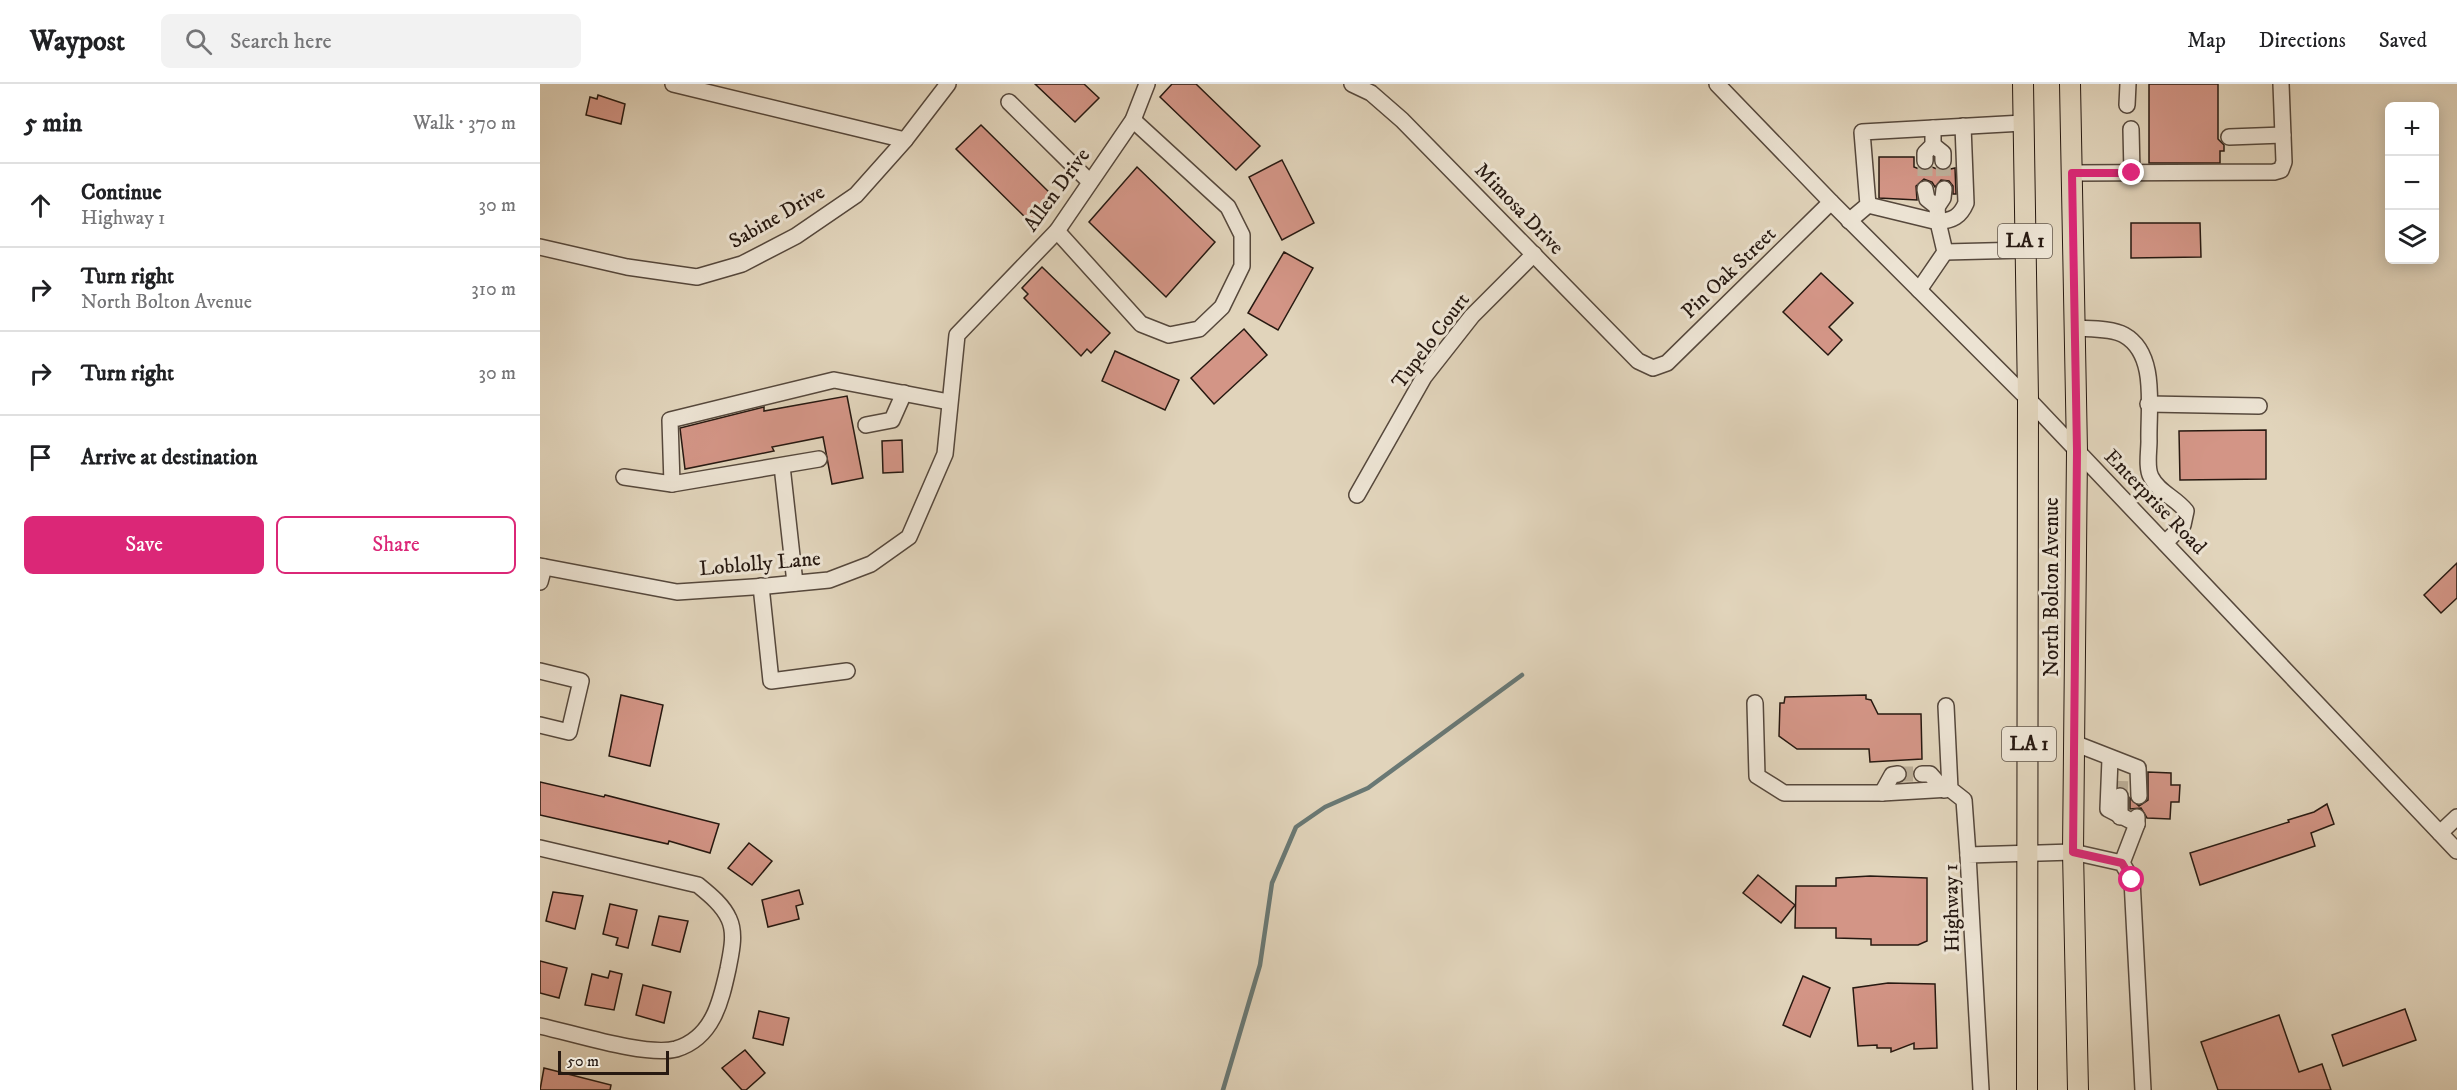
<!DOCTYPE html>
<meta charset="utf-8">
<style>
:root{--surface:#fff;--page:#f2f2f2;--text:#202124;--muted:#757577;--line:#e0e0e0;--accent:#db2777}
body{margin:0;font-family:"IM FELL DW Pica",serif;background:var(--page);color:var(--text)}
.controls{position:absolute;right:18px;top:18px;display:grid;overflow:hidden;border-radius:9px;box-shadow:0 3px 15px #0003}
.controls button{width:54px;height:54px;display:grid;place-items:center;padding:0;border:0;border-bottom:2px solid var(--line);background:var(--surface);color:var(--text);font:30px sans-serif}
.scale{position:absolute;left:18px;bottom:15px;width:111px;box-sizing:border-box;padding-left:6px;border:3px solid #271911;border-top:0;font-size:16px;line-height:21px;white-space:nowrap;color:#271911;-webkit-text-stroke:4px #ece3d3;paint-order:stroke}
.stop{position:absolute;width:18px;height:18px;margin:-14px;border:4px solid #db2777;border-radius:50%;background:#fff}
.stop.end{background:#db2777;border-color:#fff;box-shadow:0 2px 6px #0008}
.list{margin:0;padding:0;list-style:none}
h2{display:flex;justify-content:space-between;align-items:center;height:78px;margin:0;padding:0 24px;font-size:26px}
h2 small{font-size:20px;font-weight:400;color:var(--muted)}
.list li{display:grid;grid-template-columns:39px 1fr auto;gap:18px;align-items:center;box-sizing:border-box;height:84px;padding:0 24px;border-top:2px solid var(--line)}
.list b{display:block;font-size:22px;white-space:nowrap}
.list p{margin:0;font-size:20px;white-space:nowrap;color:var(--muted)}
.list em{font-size:20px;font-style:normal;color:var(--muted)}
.actions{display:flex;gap:12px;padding:18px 24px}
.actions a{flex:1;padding:14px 0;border:2px solid var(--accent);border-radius:9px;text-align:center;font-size:21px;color:var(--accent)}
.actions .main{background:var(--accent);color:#fff}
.icon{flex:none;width:33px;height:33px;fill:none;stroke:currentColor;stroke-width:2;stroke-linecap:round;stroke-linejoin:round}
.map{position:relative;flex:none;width:1917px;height:1006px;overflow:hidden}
header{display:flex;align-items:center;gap:36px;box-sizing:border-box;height:84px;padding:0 30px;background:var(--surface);border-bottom:2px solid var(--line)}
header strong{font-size:28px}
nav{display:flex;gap:33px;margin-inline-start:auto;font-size:21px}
.search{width:420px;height:54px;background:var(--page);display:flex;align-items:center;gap:15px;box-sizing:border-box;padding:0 21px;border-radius:9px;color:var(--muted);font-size:22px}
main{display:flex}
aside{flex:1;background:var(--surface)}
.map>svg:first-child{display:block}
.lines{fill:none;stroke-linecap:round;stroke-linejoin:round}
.stream{stroke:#697874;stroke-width:4.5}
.building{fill:#d39586;stroke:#271911;stroke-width:1.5}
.minor-tunnel{stroke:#bcaf99;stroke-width:15;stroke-dasharray:15 8;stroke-linecap:butt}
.minor-casing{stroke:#56483c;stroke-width:18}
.major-casing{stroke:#271911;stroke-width:22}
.minor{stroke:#ece3d3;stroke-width:15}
.major{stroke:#e1d4bb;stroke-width:20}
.route{stroke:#db2777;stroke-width:8}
.labels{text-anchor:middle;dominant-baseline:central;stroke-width:6;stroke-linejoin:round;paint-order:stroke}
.shield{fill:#ece3d3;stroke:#62564b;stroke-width:1.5}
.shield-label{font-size:20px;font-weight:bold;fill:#271911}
.street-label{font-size:21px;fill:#271911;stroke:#ece3d3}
</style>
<header>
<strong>Waypost</strong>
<div class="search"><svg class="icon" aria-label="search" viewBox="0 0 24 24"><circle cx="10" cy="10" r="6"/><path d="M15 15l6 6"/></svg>Search here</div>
<nav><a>Map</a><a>Directions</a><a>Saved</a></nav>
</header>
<main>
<aside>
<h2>5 min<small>Walk · 370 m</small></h2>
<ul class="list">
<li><svg class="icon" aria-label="ahead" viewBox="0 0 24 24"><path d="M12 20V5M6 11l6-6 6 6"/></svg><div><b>Continue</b><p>Highway 1</p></div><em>30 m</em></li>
<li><svg class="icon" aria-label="right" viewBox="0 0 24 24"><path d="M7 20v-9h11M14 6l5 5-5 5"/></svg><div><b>Turn right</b><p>North Bolton Avenue</p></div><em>310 m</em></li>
<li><svg class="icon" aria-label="right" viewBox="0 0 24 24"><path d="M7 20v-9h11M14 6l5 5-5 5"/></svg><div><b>Turn right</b></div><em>30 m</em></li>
<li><svg class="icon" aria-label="arrive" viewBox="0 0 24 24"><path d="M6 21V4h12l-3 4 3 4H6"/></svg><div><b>Arrive at destination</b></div></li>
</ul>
<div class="actions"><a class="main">Save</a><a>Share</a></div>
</aside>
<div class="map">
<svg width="1917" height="1006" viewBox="0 0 1917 1006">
<rect width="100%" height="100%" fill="#e1d4bb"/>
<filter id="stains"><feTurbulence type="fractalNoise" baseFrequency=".00333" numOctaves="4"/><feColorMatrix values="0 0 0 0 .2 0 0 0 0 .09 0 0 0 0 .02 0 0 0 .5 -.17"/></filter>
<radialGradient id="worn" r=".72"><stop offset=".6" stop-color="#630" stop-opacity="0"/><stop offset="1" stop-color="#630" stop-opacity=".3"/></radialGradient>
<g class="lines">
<path class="stream" d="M683 1006 720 881 732 799 756 743 785 723 828 704 982 591"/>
</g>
<g class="building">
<path d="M495 0H544L559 14 535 38Z"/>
<path d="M632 0H656L720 62 696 86 620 13Z"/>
<path d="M1609 0H1678V55L1684 61V67H1680V79H1609Z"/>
<path d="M58 11 85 20 81 40 46 31 50 13 57 15Z"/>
<path d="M441 41 516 115 492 140 416 65Z"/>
<path d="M1339 73H1374V83L1384 87 1392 83 1402 87 1415 84 1416 110H1413V102L1409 97 1401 96 1395 103 1392 98 1384 95 1376 102 1377 116 1339 114Z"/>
<path d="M742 76 774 139 742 156 709 93Z"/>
<path d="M597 83 675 158 626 213 549 138Z"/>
<path d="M1591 139H1660L1661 173 1591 174Z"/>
<path d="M744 168 773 184 738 246 708 229Z"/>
<path d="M502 183 570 249 551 269 547 265 541 272 484 214 488 210 482 204Z"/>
<path d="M1281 189 1313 219 1289 243 1302 256 1288 271 1243 228Z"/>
<path d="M704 245 727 271 674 320 651 294Z"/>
<path d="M575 267 639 296 625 326 562 297Z"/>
<path d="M307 312 323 394 292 400 283 353 232 363 234 367 145 385 140 344 224 323V327Z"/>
<path d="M1726 346V395L1640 396 1639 347Z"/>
<path d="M362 356 363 388 343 389 342 357Z"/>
<path d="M1917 479V514L1901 529 1884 511Z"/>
<path d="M81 611 123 621 110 682 69 672Z"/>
<path d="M1326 611V615L1331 616 1338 630H1381L1382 675 1330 678 1329 665H1257L1239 652 1240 619H1244L1245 613Z"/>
<path d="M1608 688 1631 689V701H1640L1639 718H1631L1630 735 1607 734 1601 724 1590 725V714L1599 722 1608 716Z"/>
<path d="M0 698 64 713 65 711 179 740 170 769 129 757 128 760 0 731Z"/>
<path d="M1787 720 1794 740 1771 749 1775 762 1660 801 1650 769 1749 738 1748 736 1774 728Z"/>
<path d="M209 759 232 777 212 801 188 784Z"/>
<path d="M1218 791 1255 821 1241 839 1203 809Z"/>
<path d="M1330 792 1387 794V857L1378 861H1331V855L1296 854V844H1255L1256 802H1296V794Z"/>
<path d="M259 806 263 820 256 822 259 835 228 843 222 816Z"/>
<path d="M13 808 43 812 35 845 6 837Z"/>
<path d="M70 820 97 826 88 864 76 861 78 854 63 850Z"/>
<path d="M119 832 148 837 140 868 112 861Z"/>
<path d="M0 877 27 884 19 914 0 909Z"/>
<path d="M70 887 82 890 74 926 45 921 52 890 68 894Z"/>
<path d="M1263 892 1290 904 1270 953 1243 941Z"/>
<path d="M1348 899 1395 900 1397 964 1374 965V959L1351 968V964H1337V961L1318 962 1313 904Z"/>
<path d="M103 901 131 908 124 939 96 931Z"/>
<path d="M1865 925 1876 956 1803 982 1792 951Z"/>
<path d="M219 927 249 934 243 961 213 954Z"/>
<path d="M1739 931 1759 988 1782 980 1791 1006H1678L1661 958Z"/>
<path d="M205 966 225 989 206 1006H202L182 984Z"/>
<path d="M4 984 71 1001 70 1006H0Z"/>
</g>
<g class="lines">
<g class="minor-tunnel">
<path d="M1385 77V105"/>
<path d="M1403 77 1404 105"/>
<path d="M1358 690H1382"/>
<path d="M1580 712 1581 690"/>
</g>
<g class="minor-casing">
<g id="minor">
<path d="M133 0 365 56"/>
<path d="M812 0 831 9 862 36 1098 277 1113 284 1127 279 1291 118"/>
<path d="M1177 0 1291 118 1488 315 1917 767"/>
<path d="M469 18 550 98"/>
<path d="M1587 21 1588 0"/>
<path d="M1591 45 1592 89"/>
<path d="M1689 53 1743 51"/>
<path d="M1393 61 1403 69V77"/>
<path d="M1385 77V69L1393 61V44"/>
<path d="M1532 89 1734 88 1741 86 1744 78 1741 0"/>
<path d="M1385 105 1387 115 1397 123 1398 138C1413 136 1420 133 1426 119L1423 42"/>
<path d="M1328 121 1398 138 1405 168 1379 206"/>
<path d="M1397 123 1403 114 1404 105"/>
<path d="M1309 137 1328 121 1322 48 1483 39"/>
<path d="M517 147 601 240 629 251 659 245 682 223 702 182V151L688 123 593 36"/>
<path d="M0 163 87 183 157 193 202 180 256 152 316 111 365 56 408 0"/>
<path d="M1405 168 1486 166"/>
<path d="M1535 244C1549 245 1572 244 1584 251 1618 270 1608 324 1609 357 1609 367 1606 384 1611 393 1619 409 1635 413 1646 427L1643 441 1625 459"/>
<path d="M1608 320 1719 322"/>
<path d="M326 341 352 336 364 309"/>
<path d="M242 382 255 499"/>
<path d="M84 393 132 400 130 336 294 296 409 318"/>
<path d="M132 400 279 375"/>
<path d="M817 411 884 293 932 232 994 170"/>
<path d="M0 482 137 508 227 502 289 496 331 480 369 453 405 370 417 251 517 147 593 36 607 0"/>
<path d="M0 498 4 483"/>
<path d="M221 502 231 597 307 587"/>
<path d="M0 587 41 597 29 648 0 641"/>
<path d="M1215 619 1217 692 1244 709H1342L1410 705"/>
<path d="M1406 622 1410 705 1424 716 1428 771"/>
<path d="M1534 659 1598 684 1599 712"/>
<path d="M1570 675 1568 725 1597 740"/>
<path d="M1382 690H1390L1404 706"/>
<path d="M1342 709 1352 691 1358 690"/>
<path d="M1580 733V712"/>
<path d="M1900 749 1917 733"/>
<path d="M0 764 158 801C169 810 183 821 189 835 196 850 191 869 188 885 181 917 173 954 136 965 106 973 33 949 0 942"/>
<path d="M1582 779 1597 740V733"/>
<path d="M1441 1006 1428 771 1533 768 1582 779 1592 796 1603 1006"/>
</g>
</g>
<g class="major-casing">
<g id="major">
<path d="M1483 0 1488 315 1487 1006"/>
<path d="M1530 0 1537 367 1533 768 1538 1006"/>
</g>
</g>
<use href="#minor" class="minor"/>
<use href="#major" class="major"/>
</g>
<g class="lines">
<path class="route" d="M1592 89H1532L1537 367 1533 768 1582 779 1592 796"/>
</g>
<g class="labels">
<g class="shield">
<rect x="1458" y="140" width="54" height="34" rx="4.5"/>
<rect x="1462" y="643" width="54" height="34" rx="4.5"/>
</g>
<g class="shield-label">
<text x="1485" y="157">LA 1</text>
<text x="1489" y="660">LA 1</text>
</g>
<g class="street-label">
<text transform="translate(517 106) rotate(-54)">Allen Drive</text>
<text transform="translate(979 125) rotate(46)">Mimosa Drive</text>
<text transform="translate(237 133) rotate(-30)">Sabine Drive</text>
<text transform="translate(1189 189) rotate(-44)">Pin Oak Street</text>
<text transform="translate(891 257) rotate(-53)">Tupelo Court</text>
<text transform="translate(1615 418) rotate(46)">Enterprise Road</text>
<text transform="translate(220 480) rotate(-5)">Loblolly Lane</text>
<text transform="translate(1512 503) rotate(-90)">North Bolton Avenue</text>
<text transform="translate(1412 824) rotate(-91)">Highway 1</text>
</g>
</g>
<rect width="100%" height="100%" filter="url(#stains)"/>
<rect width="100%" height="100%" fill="url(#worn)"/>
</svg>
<div class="controls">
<button>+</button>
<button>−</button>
<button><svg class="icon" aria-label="layers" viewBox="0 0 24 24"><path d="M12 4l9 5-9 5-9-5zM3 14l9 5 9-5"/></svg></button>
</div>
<div class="scale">50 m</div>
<div class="stop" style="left:1592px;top:796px"></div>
<div class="stop end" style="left:1592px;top:89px"></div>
</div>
</main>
